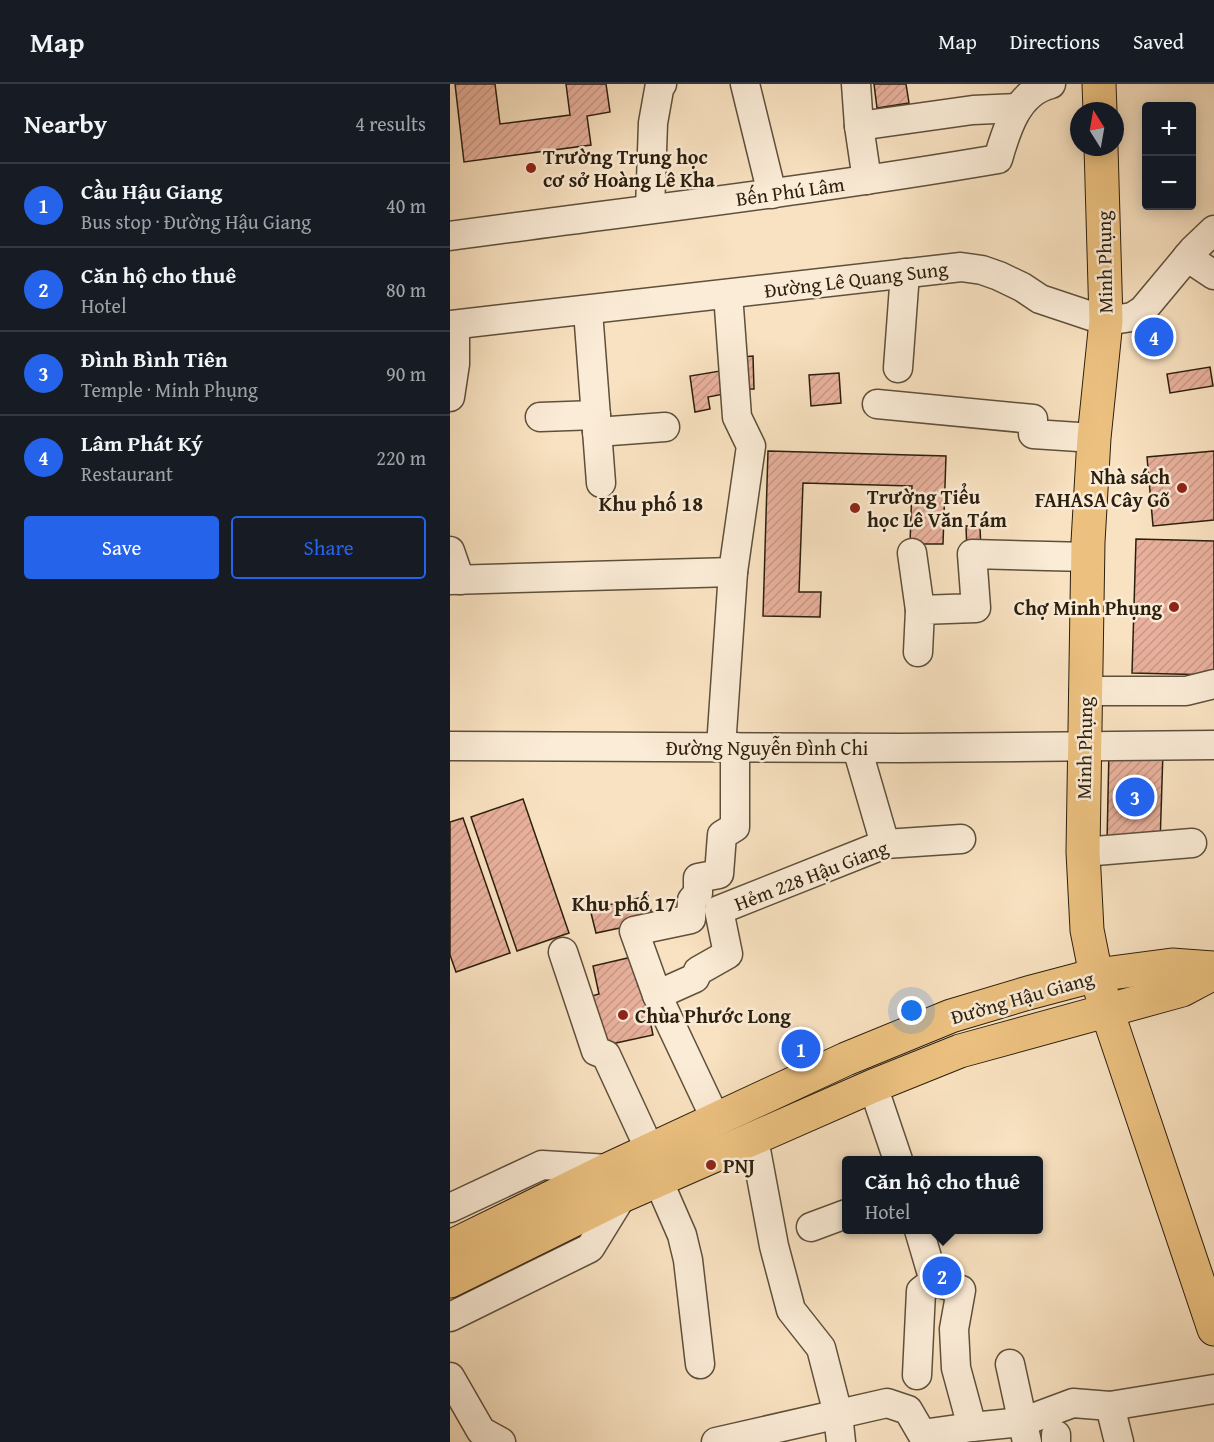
<!DOCTYPE html>
<meta charset="utf-8">
<style>
:root{--surface:#171b24;--page:#242831;--text:#f1f3f6;--muted:#9ea1a6;--line:#363941;--accent:#2563eb}
body{margin:0;font-family:"Gentium Book Plus",serif;background:var(--page);color:var(--text)}
.controls{position:absolute;right:18px;top:18px;display:grid;overflow:hidden;border-radius:6px;box-shadow:0 3px 15px #0003}
.controls button{width:54px;height:54px;display:grid;place-items:center;padding:0;border:0;border-bottom:2px solid var(--line);background:var(--surface);color:var(--text);font:30px sans-serif}
.compass{position:absolute;left:620px;top:18px;width:54px;height:54px;border-radius:50%;background:var(--surface);box-shadow:0 3px 15px #0003;rotate:349deg}
.you{position:absolute;left:462px;top:927px;width:21px;height:21px;margin:-15px;border:4px solid #fff;border-radius:50%;background:#1a73e8;box-shadow:0 0 0 9px #1a73e833}
.badge{display:grid;place-items:center;width:39px;height:39px;border-radius:50%;background:var(--accent);color:#fff;font-size:20px;font-weight:700}
.pin{position:absolute;translate:-50% -50%;border:3px solid #fff;box-shadow:0 2px 6px #0006}
.popup{position:absolute;left:392px;top:1072px;width:201px;height:78px;box-sizing:border-box;display:grid;place-content:center;border-radius:6px;background:var(--surface);filter:drop-shadow(0 2px 4px #0005);font-size:20px;white-space:nowrap;color:var(--muted)}
.popup b{font-size:22px;color:var(--text)}
.popup::after{content:'';position:absolute;left:50%;top:100%;margin-left:-12px;border:12px solid transparent;border-top-color:var(--surface)}
.list{margin:0;padding:0;list-style:none}
h2{display:flex;justify-content:space-between;align-items:center;height:78px;margin:0;padding:0 24px;font-size:26px}
h2 small{font-size:20px;font-weight:400;color:var(--muted)}
.list li{display:grid;grid-template-columns:39px 1fr auto;gap:18px;align-items:center;box-sizing:border-box;height:84px;padding:0 24px;border-top:2px solid var(--line)}
.list b{display:block;font-size:22px;white-space:nowrap}
.list p{margin:0;font-size:20px;white-space:nowrap;color:var(--muted)}
.list em{font-size:20px;font-style:normal;color:var(--muted)}
.actions{display:flex;gap:12px;padding:18px 24px}
.actions a{flex:1;padding:14px 0;border:2px solid var(--accent);border-radius:6px;text-align:center;font-size:21px;color:var(--accent)}
.actions .main{background:var(--accent);color:#fff}
.map{position:relative;flex:none;width:764px;height:1358px;overflow:hidden}
header{display:flex;align-items:center;gap:36px;box-sizing:border-box;height:84px;padding:0 30px;background:var(--surface);border-bottom:2px solid var(--line)}
header strong{font-size:28px}
nav{display:flex;gap:33px;margin-inline-start:auto;font-size:21px}
main{display:flex}
aside{flex:1;background:var(--surface)}
.map>svg:first-child{display:block}
.building{fill:url(#building-hatch);stroke:#2b1f0e;stroke-width:1.5}
.lines{fill:none;stroke-linecap:round;stroke-linejoin:round}
.minor-casing{stroke:#5e503b;stroke-width:31}
.major-casing{stroke:#2b1f0e;stroke-width:35}
.minor{stroke:#fbecd7;stroke-width:28}
.major{stroke:#ecc180;stroke-width:33}
.poi-dot{fill:#8f2418;stroke:#fbecd7;stroke-width:2}
.labels{text-anchor:middle;dominant-baseline:central;stroke-width:5;stroke-linejoin:round;paint-order:stroke}
.poi-label{font-size:20px;font-weight:bold;fill:#2b1f0e;stroke:#fbecd7;text-anchor:start}
.street-label{font-size:20px;fill:#2b1f0e;stroke:#fbecd7}
.neighbourhood-label{font-size:21px;font-weight:bold;fill:#2b1f0e;stroke:#fbecd7}
</style>
<header>
<strong>Map</strong>
<nav><a>Map</a><a>Directions</a><a>Saved</a></nav>
</header>
<main>
<aside>
<h2>Nearby<small>4 results</small></h2>
<ul class="list">
<li><span class="badge">1</span><div><b>Cầu Hậu Giang</b><p>Bus stop · Đường Hậu Giang</p></div><em>40 m</em></li>
<li><span class="badge">2</span><div><b>Căn hộ cho thuê</b><p>Hotel</p></div><em>80 m</em></li>
<li><span class="badge">3</span><div><b>Đình Bình Tiên</b><p>Temple · Minh Phụng</p></div><em>90 m</em></li>
<li><span class="badge">4</span><div><b>Lâm Phát Ký</b><p>Restaurant</p></div><em>220 m</em></li>
</ul>
<div class="actions"><a class="main">Save</a><a>Share</a></div>
</aside>
<div class="map">
<svg width="764" height="1358" viewBox="0 0 764 1358">
<defs>
<pattern id="building-hatch" width="6" height="6" patternUnits="userSpaceOnUse" patternTransform="scale(1.5)"><rect width="6" height="6" fill="#e9b19d"/><path d="M-1 1l2-2M0 6l6-6M5 7l2-2" fill="none" stroke="#c89886"/></pattern>
</defs>
<rect width="100%" height="100%" fill="#f9e2c1"/>
<filter id="stains"><feTurbulence type="fractalNoise" baseFrequency=".00333" numOctaves="4"/><feColorMatrix values="0 0 0 0 .2 0 0 0 0 .09 0 0 0 0 .02 0 0 0 .5 -.17"/></filter>
<radialGradient id="worn" r=".72"><stop offset=".6" stop-color="#630" stop-opacity="0"/><stop offset="1" stop-color="#630" stop-opacity=".3"/></radialGradient>
<g class="building">
<path d="M5 0H45L50 40 120 31 116 0H156L160 28 137 32 141 61 14 78Z"/>
<path d="M424 0H456L459 19 427 24Z"/>
<path d="M303 272 304 305H292V273Z"/>
<path d="M760 283 763 302 720 309 717 290Z"/>
<path d="M270 287 274 310 258 313 260 325 245 328 240 292Z"/>
<path d="M389 289 391 319 361 322 359 291Z"/>
<path d="M318 367 496 372 493 460H460L462 402 353 399 349 508H371L370 533 313 532Z"/>
<path d="M764 367V436L703 442 697 373Z"/>
<path d="M516 442H530L531 469H517Z"/>
<path d="M686 455 764 457V591L682 589Z"/>
<path d="M659 666 713 667 710 761 657 759Z"/>
<path d="M73 715 119 849 67 867 21 733Z"/>
<path d="M13 734 60 869 6 888 0 871V738Z"/>
<path d="M198 812 203 837 146 849 140 825Z"/>
<path d="M182 873 188 902H193L203 951 152 962 142 912 149 910 143 882Z"/>
</g>
<g class="lines">
<g class="minor-casing">
<g id="minor">
<path d="M295 0 322 110"/>
<path d="M406 0 409 42 417 96"/>
<path d="M409 42 523 26 568 24"/>
<path d="M200 125 203 39 210 0H212"/>
<path d="M0 152C183 127 366 106 548 75 556 47 567 8 601 0"/>
<path d="M737 173 764 191"/>
<path d="M138 227 151 399"/>
<path d="M0 241 511 183 532 186 549 192 572 203 590 215 656 237 682 233 693 226 743 166 764 146"/>
<path d="M448 284 455 189"/>
<path d="M0 313 5 280V241"/>
<path d="M427 320 583 335V350L644 354"/>
<path d="M90 333 146 331"/>
<path d="M147 348 215 343"/>
<path d="M0 467 10 496"/>
<path d="M462 469 470 526"/>
<path d="M0 496 283 488"/>
<path d="M468 568 470 526 526 524 522 470 638 473"/>
<path d="M634 607H736L764 600"/>
<path d="M0 662 451 664 764 661"/>
<path d="M271 663 283 488 301 362 287 333 278 210"/>
<path d="M407 664 435 760"/>
<path d="M633 768 742 759"/>
<path d="M113 868 146 967 156 971 200 1066"/>
<path d="M207 911 184 847 241 835 242 816 248 809V794L269 790 272 751 285 743V663"/>
<path d="M423 1002 448 1076"/>
<path d="M266 1036 207 911 245 894 248 887 278 870 269 826 435 760 511 755"/>
<path d="M304 1055 324 1162 341 1226 371 1264 388 1330 391 1358"/>
<path d="M208 1096 232 1151 238 1176 250 1280"/>
<path d="M0 1124 92 1081 159 1085"/>
<path d="M361 1143 396 1130"/>
<path d="M469 1146 484 1197 511 1206 504 1245 506 1284 522 1343"/>
<path d="M0 1233 140 1164 172 1112"/>
<path d="M560 1280 577 1358"/>
<path d="M467 1291 471 1207 484 1197"/>
<path d="M0 1293 31 1347 51 1358"/>
<path d="M660 1322 669 1358"/>
<path d="M606 1351V1358"/>
<path d="M266 1358 437 1319 458 1326 472 1350 522 1343 572 1338 623 1319 660 1322 764 1305"/>
</g>
</g>
<g class="major-casing">
<g id="major">
<path d="M649 0 650 27"/>
<path d="M651 63 656 237 644 354 638 458 633 768 637 846 646 891 657 927 764 1245"/>
<path d="M0 1163 159 1085 396 975 501 932 578 909 646 891 722 881 764 884"/>
<path d="M0 1197 172 1112 423 1002 510 967 732 906 764 889"/>
</g>
</g>
<use href="#minor" class="minor"/>
<use href="#major" class="major"/>
</g>
<g class="poi-dot">
<circle cx="81" cy="84" r="6"/>
<circle cx="732" cy="404" r="6"/>
<circle cx="405" cy="424" r="6"/>
<circle cx="724" cy="523" r="6"/>
<circle cx="173" cy="931" r="6"/>
<circle cx="261" cy="1081" r="6"/>
</g>
<g class="labels">
<g class="poi-label">
<text x="93" y="72">Trường Trung học<tspan x="93" dy="23">cơ sở Hoàng Lê Kha</tspan></text>
<text x="720" y="392" text-anchor="end">Nhà sách<tspan x="720" dy="23">FAHASA Cây Gõ</tspan></text>
<text x="417" y="412">Trường Tiểu<tspan x="417" dy="23">học Lê Văn Tám</tspan></text>
<text x="712" y="523" text-anchor="end">Chợ Minh Phụng</text>
<text x="185" y="931">Chùa Phước Long</text>
<text x="273" y="1081">PNJ</text>
</g>
<g class="street-label">
<text transform="translate(340 107) rotate(-8)">Bến Phú Lâm</text>
<text transform="translate(654 178) rotate(-91)">Minh Phụng</text>
<text transform="translate(406 195) rotate(-7)">Đường Lê Quang Sung</text>
<text x="317" y="663">Đường Nguyễn Đình Chi</text>
<text transform="translate(634 664) rotate(-89)">Minh Phụng</text>
<text transform="translate(361 791) rotate(-21)">Hẻm 228 Hậu Giang</text>
<text transform="translate(572 913) rotate(-16)">Đường Hậu Giang</text>
</g>
<g class="neighbourhood-label">
<text x="201" y="419">Khu phố 18</text>
<text x="174" y="819">Khu phố 17</text>
</g>
</g>
<rect width="100%" height="100%" filter="url(#stains)"/>
<rect width="100%" height="100%" fill="url(#worn)"/>
</svg>
<div class="controls">
<button>+</button>
<button>−</button>
</div>
<svg class="compass" viewBox="-18 -18 36 36"><path d="M0-13l5 13h-10z" fill="#e53935"/><path d="M0 13l5-13h-10z" fill="#9ea1a6"/></svg>
<div class="you"></div>
<div class="pin badge" style="left:351px;top:965px">1</div>
<div class="pin badge" style="left:492px;top:1192px">2</div>
<div class="popup"><b>Căn hộ cho thuê</b>Hotel</div>
<div class="pin badge" style="left:685px;top:713px">3</div>
<div class="pin badge" style="left:704px;top:253px">4</div>
</div>
</main>
